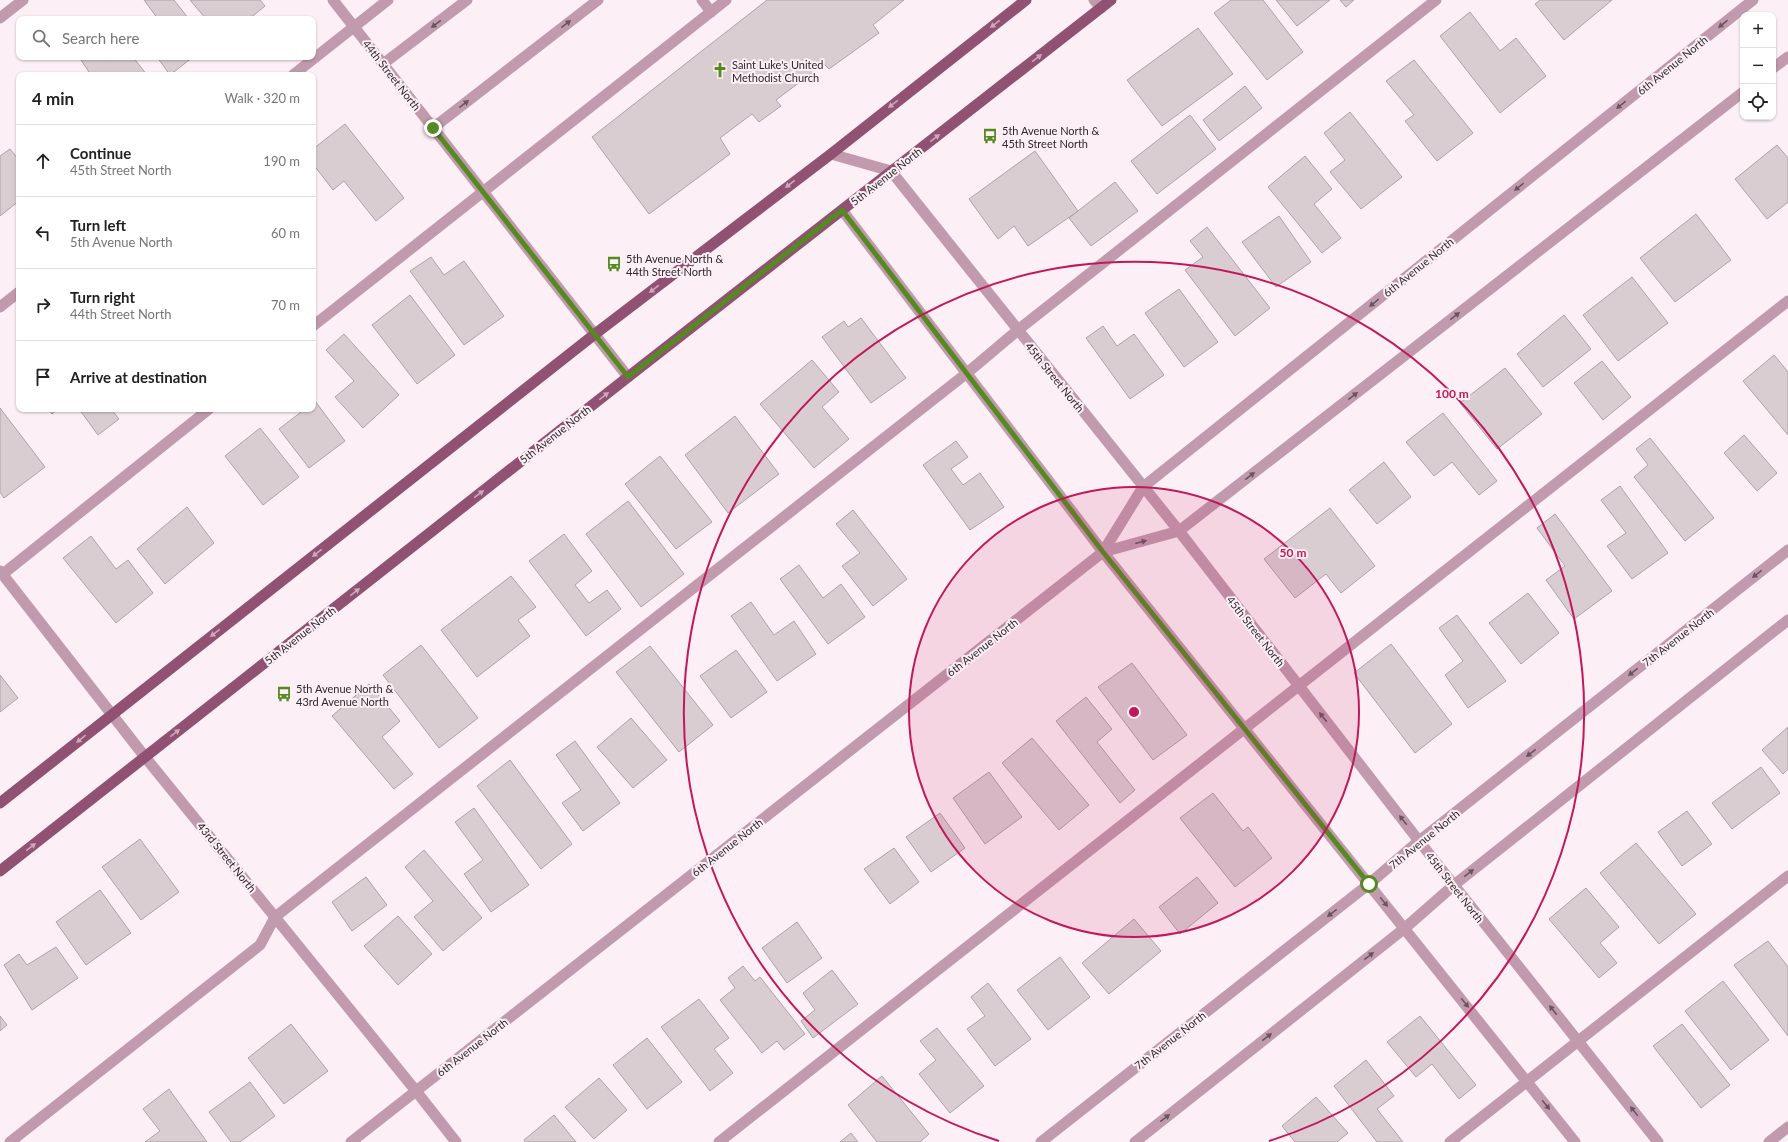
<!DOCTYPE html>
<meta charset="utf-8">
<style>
:root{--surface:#fff;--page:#f6f6f6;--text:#222;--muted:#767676;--line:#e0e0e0}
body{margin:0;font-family:Lato,sans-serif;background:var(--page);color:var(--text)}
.controls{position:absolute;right:12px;top:12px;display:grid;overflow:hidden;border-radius:8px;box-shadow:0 1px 3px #0004}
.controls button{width:36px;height:36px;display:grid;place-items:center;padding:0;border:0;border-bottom:1px solid var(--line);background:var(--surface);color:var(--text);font:20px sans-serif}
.stop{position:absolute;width:12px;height:12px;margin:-9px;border:3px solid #558a22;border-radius:50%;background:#fff}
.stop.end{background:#558a22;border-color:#fff;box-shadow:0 1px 4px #0008}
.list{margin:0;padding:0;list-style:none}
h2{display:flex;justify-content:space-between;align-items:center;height:52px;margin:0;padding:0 16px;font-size:17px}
h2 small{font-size:13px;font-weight:400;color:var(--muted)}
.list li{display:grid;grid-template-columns:26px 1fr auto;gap:12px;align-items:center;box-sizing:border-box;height:72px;padding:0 16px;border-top:1px solid var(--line)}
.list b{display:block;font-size:15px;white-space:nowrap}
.list p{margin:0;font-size:13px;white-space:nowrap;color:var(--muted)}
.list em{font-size:13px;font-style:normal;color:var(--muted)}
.icon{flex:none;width:22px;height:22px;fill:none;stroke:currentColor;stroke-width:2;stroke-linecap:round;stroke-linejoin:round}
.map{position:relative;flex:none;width:1788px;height:1142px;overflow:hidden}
.search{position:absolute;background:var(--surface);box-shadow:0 1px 3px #0004;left:16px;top:16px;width:300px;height:44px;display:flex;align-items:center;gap:10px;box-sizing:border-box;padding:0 14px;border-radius:8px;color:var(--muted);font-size:15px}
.panel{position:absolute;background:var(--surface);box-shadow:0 1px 3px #0004;left:16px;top:72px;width:300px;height:340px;border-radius:8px}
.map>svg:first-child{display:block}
.building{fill:#d9cdd2;stroke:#afa2a8}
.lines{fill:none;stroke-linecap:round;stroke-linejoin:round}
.service{stroke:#c19bad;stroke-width:11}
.minor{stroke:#c19bad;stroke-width:11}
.primary{stroke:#915173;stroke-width:11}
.oneway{fill:#68565f}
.oneway2{fill:#cca8ba}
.route{stroke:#558a22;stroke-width:5}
.ring{fill:none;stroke:#c2185b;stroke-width:2}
.labels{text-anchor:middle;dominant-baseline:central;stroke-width:4;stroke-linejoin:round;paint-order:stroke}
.poi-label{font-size:11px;fill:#2d282b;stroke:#fceff5;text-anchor:start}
.street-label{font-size:11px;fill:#2d282b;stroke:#fceff5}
.centre{fill:#c2185b;stroke:#fceff5;stroke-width:2}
.ring-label{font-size:12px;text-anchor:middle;font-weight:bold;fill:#c2185b;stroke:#fceff5;stroke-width:4;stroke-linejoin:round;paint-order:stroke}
</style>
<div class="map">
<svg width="1788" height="1142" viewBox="0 0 1788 1142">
<rect width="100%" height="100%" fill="#fceff5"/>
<g class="building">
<path d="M144 0H174L189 19H158Z"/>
<path d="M190 0H260L265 6 249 19H206Z"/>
<path d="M767 0H904L873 25 879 33 829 69 824 64 776 100 781 106 759 122 752 114 720 138 730 154 649 214 592 137Z"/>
<path d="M1231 0H1263L1303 52 1267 80 1214 13Z"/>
<path d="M1276 0H1330L1297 26Z"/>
<path d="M1340 0H1354L1346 7Z"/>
<path d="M1540 0H1612L1564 40 1535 4Z"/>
<path d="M1470 12 1500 51 1516 38 1546 76 1500 113 1440 36Z"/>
<path d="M1198 28 1233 74 1162 126 1127 80Z"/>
<path d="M79 57H105L108 60 112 57H133L147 75H91Z"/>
<path d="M157 57H193L170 75Z"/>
<path d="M1414 60 1473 133 1437 161 1405 121 1414 115 1386 81Z"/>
<path d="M1245 86 1262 108 1219 141 1203 120Z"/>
<path d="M1350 112 1402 177 1361 209 1330 172 1345 160 1324 133Z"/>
<path d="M1190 115 1216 149 1157 194 1131 161Z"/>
<path d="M345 124 404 198 376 221 344 181 333 190 313 164V149Z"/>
<path d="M1777 145 1788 158V202L1767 219 1735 179Z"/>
<path d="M10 149 19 160V201L0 216V156Z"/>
<path d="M1035 151 1078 211 1028 246 1014 226 998 239 969 199Z"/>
<path d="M1305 156 1332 189 1314 204 1341 238 1322 253 1268 187Z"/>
<path d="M1115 182 1138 211 1091 246 1069 218Z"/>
<path d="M1696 214 1731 260 1675 302 1640 258Z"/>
<path d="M1279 216 1311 262 1276 287 1242 242Z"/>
<path d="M1207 227 1270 308 1235 336 1185 270 1203 257 1190 241Z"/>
<path d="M431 257 444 275 464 261 504 316 464 345 410 271Z"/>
<path d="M1632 277 1668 323 1618 361 1583 315Z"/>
<path d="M1179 289 1218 342 1184 367 1145 313Z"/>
<path d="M410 295 455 355 417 384 372 325Z"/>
<path d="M1564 315 1591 349 1543 387 1517 354Z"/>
<path d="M861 318 906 378 871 403 822 337 844 321 848 327Z"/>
<path d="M1103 326 1117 346 1134 334 1164 375 1130 399 1086 338Z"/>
<path d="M344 334 399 395 363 428 335 397 354 381 326 350Z"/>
<path d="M1774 355 1788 372V435L1743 381Z"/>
<path d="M812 360 839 392 822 407 849 439 814 468 760 404Z"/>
<path d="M1602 361 1631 397 1603 420 1574 383Z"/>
<path d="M1505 368 1542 414 1497 449 1460 403Z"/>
<path d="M315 401 345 441 309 468 279 429 305 409H313V402Z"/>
<path d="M0 408 45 467 4 498 0 492Z"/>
<path d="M48 409H58L52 414Z"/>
<path d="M79 409H111L119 419 98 435Z"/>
<path d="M1443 413 1497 481 1479 495 1452 462 1434 476 1406 442Z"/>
<path d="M735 416 779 474 728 513 685 455Z"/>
<path d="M260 428 299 477 263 505 225 456Z"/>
<path d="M1744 435 1777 473 1757 491 1724 453Z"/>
<path d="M1650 438 1714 518 1685 541 1634 477 1648 465 1636 449Z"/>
<path d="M956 441 968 457 951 469 963 485 980 473 1004 507 970 530 923 465Z"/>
<path d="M660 456 712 522 676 549 625 484Z"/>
<path d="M1384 462 1411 497 1377 524 1349 490Z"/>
<path d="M1620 486 1668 553 1632 579 1607 546 1626 533 1601 500Z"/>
<path d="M628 501 684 574 641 607 586 534Z"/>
<path d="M187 507 214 543 165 584 137 549Z"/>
<path d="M1330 508 1375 566 1341 593 1326 574 1295 598 1264 559Z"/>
<path d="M853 510 907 579 873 606 842 566 860 553 836 524Z"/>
<path d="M1555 514 1612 591 1574 619 1546 580 1565 566 1537 528Z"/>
<path d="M564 534 592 571 575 585 589 603 607 590 621 609 586 636 529 561Z"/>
<path d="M91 536 116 569 128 560 153 593 116 623 63 558Z"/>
<path d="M799 565 823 598 841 584 865 617 828 644 780 579Z"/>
<path d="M511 576 536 607 518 620 530 636 477 677 441 630Z"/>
<path d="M1528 593 1559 633 1521 664 1489 623Z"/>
<path d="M751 602 774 635 794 621 816 654 777 681 731 616Z"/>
<path d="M1457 615 1506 681 1468 708 1445 675 1463 661 1439 628Z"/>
<path d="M1391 644 1452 724 1415 753 1354 673Z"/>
<path d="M421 645 478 718 439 748 383 675Z"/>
<path d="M650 646 713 725 679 752 616 672Z"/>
<path d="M736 650 767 692 731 718 700 676Z"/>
<path d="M1132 663 1187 735 1153 760 1098 687Z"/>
<path d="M0 675 18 698 0 712Z"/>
<path d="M369 684 400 721 382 737 413 774 394 789 332 716Z"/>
<path d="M1086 697 1112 729 1097 742 1135 790 1120 803 1056 721Z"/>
<path d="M631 718 667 760 633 788 597 747Z"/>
<path d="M1788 727V769L1783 774 1762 750Z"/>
<path d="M1032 738 1089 805 1059 830 1002 763Z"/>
<path d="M575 741 620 803 583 831 562 803 581 790 556 755Z"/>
<path d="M510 760 572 844 541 869 477 786Z"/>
<path d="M1761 767 1780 793 1732 829 1712 803Z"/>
<path d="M989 772 1022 817 985 844 953 798Z"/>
<path d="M1213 793 1243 831 1248 827 1272 858 1235 887 1180 818Z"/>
<path d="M474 808 529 885 491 912 464 874 483 860 455 822Z"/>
<path d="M1687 811 1712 844 1682 866 1658 832Z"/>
<path d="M940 813 965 848 931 872 906 837Z"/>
<path d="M140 839 179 892 141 920 102 867Z"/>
<path d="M1636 843 1696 914 1659 944 1600 873Z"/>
<path d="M894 848 919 882 890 904 864 869Z"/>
<path d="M424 850 482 918 443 951 414 917 433 901 405 867Z"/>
<path d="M366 877 387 905 352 931 332 902Z"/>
<path d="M1197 877 1218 903 1180 934 1159 907Z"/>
<path d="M1586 888 1619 927 1600 943 1617 963 1599 978 1549 919Z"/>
<path d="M100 890 131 933 86 965 56 922Z"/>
<path d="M398 916 432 954 398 985 364 946Z"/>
<path d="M1134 919 1161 951 1109 994 1082 963Z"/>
<path d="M797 922 822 958 787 983 762 948Z"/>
<path d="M1768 941 1788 967V1036L1734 965Z"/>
<path d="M56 947 78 978 32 1010 4 965 19 954 27 965Z"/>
<path d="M1060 957 1090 997 1048 1030 1017 990Z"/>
<path d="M743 966 755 981 760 977 805 1034 784 1050 777 1041 762 1053 720 1000 735 988 728 978Z"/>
<path d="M832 970 858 1004 813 1038 801 1021 815 1010 803 993Z"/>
<path d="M1723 981 1769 1040 1731 1070 1685 1011Z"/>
<path d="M988 983 1031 1039 995 1066 967 1029 985 1016 971 997Z"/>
<path d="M699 999 729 1038 714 1049 733 1073 710 1091 661 1027Z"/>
<path d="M0 1016 7 1025 0 1031Z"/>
<path d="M1420 1016 1476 1085 1459 1099 1432 1064 1416 1077 1387 1042Z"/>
<path d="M291 1024 328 1071 284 1104 248 1058Z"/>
<path d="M1682 1024 1730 1085 1701 1108 1653 1046Z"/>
<path d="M937 1028 984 1086 950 1113 919 1074 936 1060 920 1041Z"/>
<path d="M647 1038 682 1082 647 1109 613 1065Z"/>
<path d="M1366 1060 1394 1096 1377 1109 1403 1142H1377L1334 1086Z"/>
<path d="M882 1076 929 1134 920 1142H877L848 1105Z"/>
<path d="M599 1078 627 1110 594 1139 565 1107Z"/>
<path d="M250 1082 275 1116 240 1142H231L209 1112Z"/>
<path d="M169 1089 207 1142H145L160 1131 143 1109Z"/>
<path d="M1316 1097 1348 1133 1337 1142H1295L1282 1126Z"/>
<path d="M554 1115 576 1142H525L524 1140Z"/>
<path d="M851 1133 858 1142H840Z"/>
</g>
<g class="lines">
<g class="service">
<path d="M702 0 711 12"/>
<path d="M0 18 23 0"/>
<path d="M383 64 467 0"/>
<path d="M433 128 598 0"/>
<path d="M313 326 726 0"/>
<path d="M3 574 209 409"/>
<path d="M10 1142 260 945 275 917 967 373 1018 330 1436 0"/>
<path d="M719 1142 1788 301"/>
<path d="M1450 1142 1788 876"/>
</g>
<g class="minor">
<path d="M333 0 628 377"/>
<path d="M1094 0 1101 8"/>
<path d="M1773 68 1788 57"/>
<path d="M293 75 388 0"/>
<path d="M831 154 891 171 1179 531 1419 841 1658 1142"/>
<path d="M842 210 1103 552 1575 1142"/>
<path d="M0 307 19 292"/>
<path d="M1103 552 1179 531 1743 92"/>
<path d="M0 571 145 757 416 1091 456 1142"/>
<path d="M351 1142 1103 552 1143 487 1753 0"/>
<path d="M1041 1142 1369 884 1419 841 1788 550"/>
<path d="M1135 1142 1405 928 1454 885 1788 620"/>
<path d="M1769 1142 1788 1127"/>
</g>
<g class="primary">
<path d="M0 803 595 334 831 154 1026 0"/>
<path d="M0 871 628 377 1111 0"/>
</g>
</g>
<defs><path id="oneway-solid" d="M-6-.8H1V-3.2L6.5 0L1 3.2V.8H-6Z"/></defs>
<g class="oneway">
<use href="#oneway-solid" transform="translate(436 24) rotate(143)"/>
<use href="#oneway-solid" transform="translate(566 24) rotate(-38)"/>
<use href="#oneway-solid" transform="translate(1723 24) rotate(141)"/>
<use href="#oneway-solid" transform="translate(464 104) rotate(-38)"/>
<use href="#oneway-solid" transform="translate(1621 105) rotate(141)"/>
<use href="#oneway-solid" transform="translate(1519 187) rotate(141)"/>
<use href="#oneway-solid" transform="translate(1374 303) rotate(141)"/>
<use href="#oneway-solid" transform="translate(1455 316) rotate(-38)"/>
<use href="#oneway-solid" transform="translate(1353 396) rotate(-38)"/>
<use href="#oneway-solid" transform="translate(1250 476) rotate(-38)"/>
<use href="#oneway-solid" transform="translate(1141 542) rotate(-15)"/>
<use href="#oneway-solid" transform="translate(1757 574) rotate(142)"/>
<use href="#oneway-solid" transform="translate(1633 672) rotate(142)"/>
<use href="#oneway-solid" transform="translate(1323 717) rotate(-128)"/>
<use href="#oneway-solid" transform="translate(1531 753) rotate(142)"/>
<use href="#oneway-solid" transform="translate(1403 820) rotate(-128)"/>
<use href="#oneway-solid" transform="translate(1469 873) rotate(-38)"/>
<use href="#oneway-solid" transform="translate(1384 902) rotate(51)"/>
<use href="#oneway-solid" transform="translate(1332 913) rotate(142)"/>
<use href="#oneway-solid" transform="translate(1369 956) rotate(-38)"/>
<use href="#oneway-solid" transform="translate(1465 1003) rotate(51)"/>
<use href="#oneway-solid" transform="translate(1553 1010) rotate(-128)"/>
<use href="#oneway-solid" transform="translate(1267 1037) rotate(-38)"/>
<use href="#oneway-solid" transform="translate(1546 1105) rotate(51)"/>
<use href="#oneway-solid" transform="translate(1634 1111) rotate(-129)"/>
<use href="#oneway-solid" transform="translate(1165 1118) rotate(-38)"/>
</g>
<g class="oneway2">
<use href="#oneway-solid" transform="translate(995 24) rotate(142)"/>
<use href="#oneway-solid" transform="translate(1037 58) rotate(-38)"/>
<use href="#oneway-solid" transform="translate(893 104) rotate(142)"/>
<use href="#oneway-solid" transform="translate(935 138) rotate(-38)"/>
<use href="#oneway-solid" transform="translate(790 184) rotate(142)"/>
<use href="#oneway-solid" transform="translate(654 289) rotate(142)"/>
<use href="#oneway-solid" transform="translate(604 396) rotate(-38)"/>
<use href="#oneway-solid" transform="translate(479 494) rotate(-38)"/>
<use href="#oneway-solid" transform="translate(317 553) rotate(142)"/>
<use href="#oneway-solid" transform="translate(355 592) rotate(-38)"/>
<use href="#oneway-solid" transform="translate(215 633) rotate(142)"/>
<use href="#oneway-solid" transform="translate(175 733) rotate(-38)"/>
<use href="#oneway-solid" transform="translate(81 739) rotate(141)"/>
<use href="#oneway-solid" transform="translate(31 847) rotate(-38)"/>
</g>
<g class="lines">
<path class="route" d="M433 128 628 377 842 210 1103 552 1369 884"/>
</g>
<circle cx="1134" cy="712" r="225" fill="#c2185b" fill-opacity=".12"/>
<g class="ring">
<circle cx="1134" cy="712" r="225"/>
<path d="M999 1141A450 450 0 1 1 1269 1141"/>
</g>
<defs>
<g id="church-bare" transform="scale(1.2)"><path d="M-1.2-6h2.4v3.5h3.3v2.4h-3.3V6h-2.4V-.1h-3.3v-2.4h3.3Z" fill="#558a22" stroke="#fceff5" stroke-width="2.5" paint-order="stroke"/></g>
<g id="bus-bare" transform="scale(1.2)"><path d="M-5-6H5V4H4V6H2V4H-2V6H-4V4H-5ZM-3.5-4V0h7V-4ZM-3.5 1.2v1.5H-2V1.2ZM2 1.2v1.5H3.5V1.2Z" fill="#558a22" stroke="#fceff5" stroke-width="2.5" paint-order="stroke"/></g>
</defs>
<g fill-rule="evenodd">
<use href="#church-bare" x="720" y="70"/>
<use href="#bus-bare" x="990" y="136"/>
<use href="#bus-bare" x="614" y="264"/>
<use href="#bus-bare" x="284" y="694"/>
</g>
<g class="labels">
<g class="poi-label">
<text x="732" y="64">Saint Luke's United<tspan x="732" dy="13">Methodist Church</tspan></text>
<text x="1002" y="130">5th Avenue North &amp;<tspan x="1002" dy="13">45th Street North</tspan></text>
<text x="626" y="258">5th Avenue North &amp;<tspan x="626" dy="13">44th Street North</tspan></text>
<text x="296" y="688">5th Avenue North &amp;<tspan x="296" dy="13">43rd Avenue North</tspan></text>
</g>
<g class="street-label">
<text transform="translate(1672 65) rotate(-39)">6th Avenue North</text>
<text transform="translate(392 75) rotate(52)">44th Street North</text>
<text transform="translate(886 176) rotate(-38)">5th Avenue North</text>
<text transform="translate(1418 267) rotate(-39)">6th Avenue North</text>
<text transform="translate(1055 377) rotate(51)">45th Street North</text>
<text transform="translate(555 434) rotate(-38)">5th Avenue North</text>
<text transform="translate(1256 631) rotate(52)">45th Street North</text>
<text transform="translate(300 635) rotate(-38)">5th Avenue North</text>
<text transform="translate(1678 637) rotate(-38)">7th Avenue North</text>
<text transform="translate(982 647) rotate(-38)">6th Avenue North</text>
<text transform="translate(1424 839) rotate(-39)">7th Avenue North</text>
<text transform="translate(727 847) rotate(-38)">6th Avenue North</text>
<text transform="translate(227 857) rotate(51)">43rd Street North</text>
<text transform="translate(1455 887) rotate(52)">45th Street North</text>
<text transform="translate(1170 1040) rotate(-38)">7th Avenue North</text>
<text transform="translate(472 1047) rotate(-38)">6th Avenue North</text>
</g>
</g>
<circle cx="1134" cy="712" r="6" class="centre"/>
<g class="ring-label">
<text x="1452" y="398">100 m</text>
<text x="1293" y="557">50 m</text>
</g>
</svg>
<div class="controls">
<button>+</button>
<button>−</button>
<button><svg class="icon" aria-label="locate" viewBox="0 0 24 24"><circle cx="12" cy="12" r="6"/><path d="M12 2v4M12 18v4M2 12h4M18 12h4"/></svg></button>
</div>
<div class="stop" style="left:1369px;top:884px"></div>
<div class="stop end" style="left:433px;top:128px"></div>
<div class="search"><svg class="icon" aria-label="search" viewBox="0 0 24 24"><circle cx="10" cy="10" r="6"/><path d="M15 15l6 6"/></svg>Search here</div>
<section class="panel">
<h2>4 min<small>Walk · 320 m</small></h2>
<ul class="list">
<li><svg class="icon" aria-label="ahead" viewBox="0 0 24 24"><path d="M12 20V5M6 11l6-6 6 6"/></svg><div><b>Continue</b><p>45th Street North</p></div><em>190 m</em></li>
<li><svg class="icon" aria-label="left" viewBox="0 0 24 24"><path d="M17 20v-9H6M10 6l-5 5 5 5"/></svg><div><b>Turn left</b><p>5th Avenue North</p></div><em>60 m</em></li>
<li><svg class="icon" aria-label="right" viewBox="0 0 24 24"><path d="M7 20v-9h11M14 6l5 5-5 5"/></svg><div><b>Turn right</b><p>44th Street North</p></div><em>70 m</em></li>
<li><svg class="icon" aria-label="arrive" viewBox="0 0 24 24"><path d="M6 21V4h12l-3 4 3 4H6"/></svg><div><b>Arrive at destination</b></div></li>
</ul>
</section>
</div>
